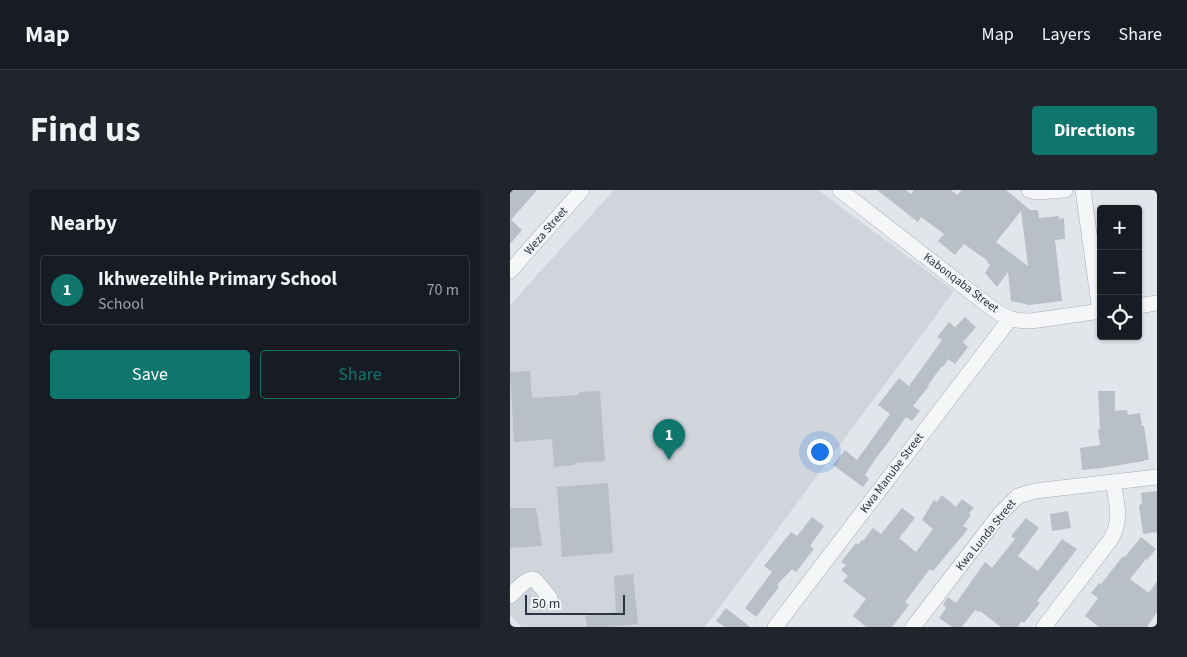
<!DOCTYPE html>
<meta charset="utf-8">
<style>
:root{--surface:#171b24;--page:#20242c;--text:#f1f3f6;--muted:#9ea1a6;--line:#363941;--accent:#0f766e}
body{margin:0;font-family:"Source Sans 3",sans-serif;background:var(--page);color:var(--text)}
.controls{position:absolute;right:15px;top:15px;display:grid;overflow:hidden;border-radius:5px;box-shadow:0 1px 4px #0004}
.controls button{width:45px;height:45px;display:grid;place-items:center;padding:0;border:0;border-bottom:1px solid var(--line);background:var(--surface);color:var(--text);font:25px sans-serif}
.scale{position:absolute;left:15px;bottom:12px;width:100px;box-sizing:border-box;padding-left:5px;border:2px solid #2a3442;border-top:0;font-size:14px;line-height:18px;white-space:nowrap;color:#2a3442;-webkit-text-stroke:4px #f2f4f8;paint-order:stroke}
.you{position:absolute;left:309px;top:261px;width:18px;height:18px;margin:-12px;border:4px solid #fff;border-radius:50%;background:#1a73e8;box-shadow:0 0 0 8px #1a73e833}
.badge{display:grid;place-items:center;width:32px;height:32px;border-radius:50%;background:var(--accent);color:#fff;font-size:16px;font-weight:700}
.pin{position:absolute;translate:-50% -41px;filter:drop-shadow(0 1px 2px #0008)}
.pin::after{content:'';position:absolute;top:26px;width:18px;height:15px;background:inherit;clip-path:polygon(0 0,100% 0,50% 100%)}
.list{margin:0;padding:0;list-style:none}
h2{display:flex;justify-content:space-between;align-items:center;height:65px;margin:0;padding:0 20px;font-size:21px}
h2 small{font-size:16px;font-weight:400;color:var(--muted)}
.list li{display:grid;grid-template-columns:32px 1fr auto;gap:15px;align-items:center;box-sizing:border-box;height:70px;margin:0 10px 10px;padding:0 10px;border:1px solid var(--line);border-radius:5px}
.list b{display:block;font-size:19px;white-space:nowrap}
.list p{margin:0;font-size:16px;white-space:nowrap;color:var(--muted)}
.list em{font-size:16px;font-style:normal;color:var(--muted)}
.actions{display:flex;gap:10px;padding:15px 20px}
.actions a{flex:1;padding:11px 0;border:1px solid var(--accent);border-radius:5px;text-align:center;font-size:18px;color:var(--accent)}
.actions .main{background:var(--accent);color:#fff}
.icon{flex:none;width:28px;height:28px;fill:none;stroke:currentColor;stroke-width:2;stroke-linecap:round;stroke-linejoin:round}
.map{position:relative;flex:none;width:647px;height:437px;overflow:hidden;border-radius:5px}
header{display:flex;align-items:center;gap:30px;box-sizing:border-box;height:70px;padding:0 25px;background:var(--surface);border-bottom:1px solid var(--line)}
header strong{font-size:24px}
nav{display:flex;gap:28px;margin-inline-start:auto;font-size:18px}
.intro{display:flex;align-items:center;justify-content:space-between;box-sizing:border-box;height:120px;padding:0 30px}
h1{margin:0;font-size:35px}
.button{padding:12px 22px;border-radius:5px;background:var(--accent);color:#fff;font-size:18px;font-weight:700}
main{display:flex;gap:30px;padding:0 30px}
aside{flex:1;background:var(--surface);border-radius:5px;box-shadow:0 1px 4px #0004}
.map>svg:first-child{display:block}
.built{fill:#d0d5dc}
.building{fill:#b9bfc7;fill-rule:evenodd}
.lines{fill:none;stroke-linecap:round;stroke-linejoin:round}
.minor-casing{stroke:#a7adb4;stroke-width:16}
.minor{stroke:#f5f6f8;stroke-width:15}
.labels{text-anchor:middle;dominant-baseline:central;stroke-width:4;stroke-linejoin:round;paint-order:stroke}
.street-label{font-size:12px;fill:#2a3442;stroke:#f2f4f8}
</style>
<header>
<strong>Map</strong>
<nav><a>Map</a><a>Layers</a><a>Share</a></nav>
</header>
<div class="intro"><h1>Find us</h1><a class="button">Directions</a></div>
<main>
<aside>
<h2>Nearby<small></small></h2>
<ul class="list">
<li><span class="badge">1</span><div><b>Ikhwezelihle Primary School</b><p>School</p></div><em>70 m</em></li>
</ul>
<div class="actions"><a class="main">Save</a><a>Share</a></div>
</aside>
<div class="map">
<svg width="647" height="437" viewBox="0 0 647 437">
<rect width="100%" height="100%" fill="#e2e6ea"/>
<path class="built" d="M104 0H308L444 101 195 437H12L0 425V115Z"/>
<g class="building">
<path d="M0 0H27L1 30 12 40 0 54Z"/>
<path d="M367 0H396L401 4 404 0H441L447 5 452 0H496L520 20H528L529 28 549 26V29L554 28 555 49 545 50 552 111 519 115 501 111 498 82 487 97 475 83 480 75 477 72 478 71 454 54 445 65 428 51 434 44 411 27 408 32ZM511 21 518 76 486 52Z"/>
<path d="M455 127 466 137 453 152 458 157 445 174 438 169 433 177 432 176 418 195 419 196 403 216 410 221 402 231 396 227 374 258 366 268 355 285 359 289 353 297 323 275 335 260 347 270 380 224 368 215 389 188 399 196 432 150 427 147 439 132 445 137Z"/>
<path d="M20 181 22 208 69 205V202L90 201 95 271 65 273V275L44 277 42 249 4 252 0 182Z"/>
<path d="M588 201H605V221L617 220 618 225 630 223 632 236H634L639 270H634V271L592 278 572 280 570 258 590 255 588 239H590Z"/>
<path d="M98 293 103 363 52 367 47 297Z"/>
<path d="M647 301V342L633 344 629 315 632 314 631 303Z"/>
<path d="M432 305 446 317 452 309 464 318 459 323 461 325 453 336 458 339 423 381 420 379 395 412 399 415 382 437H356L343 426 356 409 333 391 338 386 331 380 336 375 331 372 346 353 348 355 352 350 353 351 363 338 371 344 392 318 405 328 389 348 406 362 423 339 412 330 424 310 427 312Z"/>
<path d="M0 318H26L32 356 0 358Z"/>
<path d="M558 321 561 338 542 341 540 324Z"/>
<path d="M302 327 314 336 300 356 304 359 286 382 282 379 267 395 269 397 246 427 235 418 262 382 254 376 281 342 287 346Z"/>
<path d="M516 328 529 338 508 366 528 381 552 349 567 359 527 411 530 413 514 433 512 431 508 437H491L470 421 469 422 465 420 452 437H442L429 428 436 418 433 414 438 407 446 413 475 372 482 378 505 349 501 346Z"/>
<path d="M631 347 646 359 637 370 636 369 620 389 639 403 647 391V422L637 437H589L575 426 588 408 581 403 589 393 591 394 613 366 615 367Z"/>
<path d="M123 384 128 434 99 437H77L75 426 106 422 104 386Z"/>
<path d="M216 418 240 437H215L206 431Z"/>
</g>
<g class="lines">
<g class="minor-casing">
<g id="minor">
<path d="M330 0 484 120C499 129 504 131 521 131L591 121"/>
<path d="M519 0 526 2 555 0"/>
<path d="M573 0 590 121"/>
<path d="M0 81 72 0"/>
<path d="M628 116 647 113"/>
<path d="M0 406C4 402 17 388 22 389 24 389 25 390 26 391L40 408"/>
<path d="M265 437 500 129"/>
<path d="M403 437 490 324 508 306 525 301 647 287"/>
<path d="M534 437 601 349C612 330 607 313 603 292"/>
</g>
</g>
<use href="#minor" class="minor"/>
</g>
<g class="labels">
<g class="street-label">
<text transform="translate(36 41) rotate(-49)">Weza Street</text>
<text transform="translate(451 93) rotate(37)">Kabonqaba Street</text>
<text transform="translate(382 283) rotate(-53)">Kwa Manube Street</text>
<text transform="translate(476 345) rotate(-51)">Kwa Lunda Street</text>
</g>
</g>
</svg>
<div class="controls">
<button>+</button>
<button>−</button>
<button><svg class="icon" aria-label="locate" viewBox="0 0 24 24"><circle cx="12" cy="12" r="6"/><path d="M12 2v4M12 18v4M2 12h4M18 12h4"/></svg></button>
</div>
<div class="scale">50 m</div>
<div class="you"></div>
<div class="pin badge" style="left:159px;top:270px">1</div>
</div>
</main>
